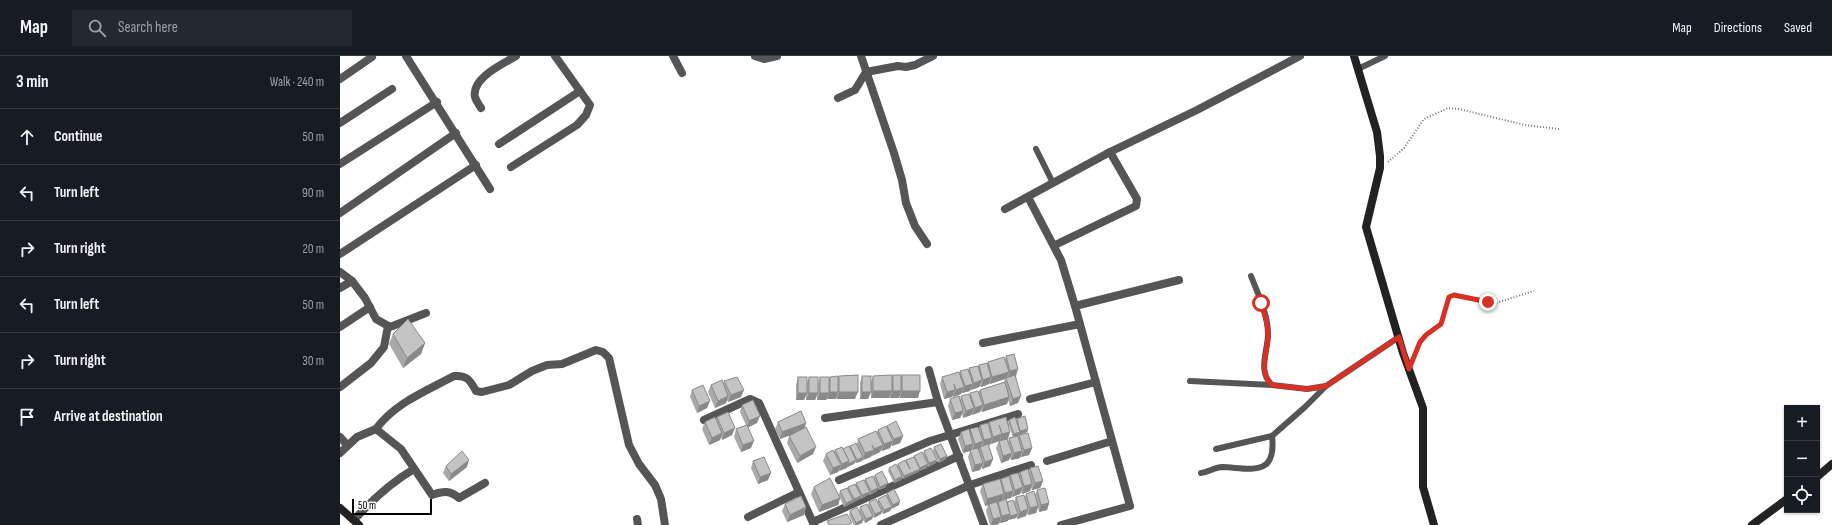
<!DOCTYPE html>
<meta charset="utf-8">
<style>
:root{--surface:#171b24;--page:#242831;--text:#f1f3f6;--muted:#9ea1a6;--line:#363941}
body{margin:0;font-family:"Sofia Sans Condensed",sans-serif;background:var(--page);color:var(--text)}
.controls{position:absolute;right:12px;bottom:12px;display:grid;overflow:hidden;border-radius:0px;box-shadow:0 1px 3px #0004}
.controls button{width:36px;height:36px;display:grid;place-items:center;padding:0;border:0;border-bottom:1px solid var(--line);background:var(--surface);color:var(--text);font:20px sans-serif}
.scale{position:absolute;left:12px;bottom:10px;width:80px;box-sizing:border-box;padding-left:4px;border:2px solid #000;border-top:0;font-size:11px;line-height:14px;white-space:nowrap;color:#000;-webkit-text-stroke:3px #fff;paint-order:stroke}
.stop{position:absolute;width:12px;height:12px;margin:-9px;border:3px solid #d93025;border-radius:50%;background:#fff}
.stop.end{background:#d93025;border-color:#fff;box-shadow:0 1px 4px #0008}
.list{margin:0;padding:0;list-style:none}
h2{display:flex;justify-content:space-between;align-items:center;height:52px;margin:0;padding:0 16px;font-size:17px}
h2 small{font-size:13px;font-weight:400;color:var(--muted)}
.list li{display:grid;grid-template-columns:26px 1fr auto;gap:12px;align-items:center;box-sizing:border-box;height:56px;padding:0 16px;border-top:1px solid var(--line)}
.list b{display:block;font-size:15px;white-space:nowrap}
.list em{font-size:13px;font-style:normal;color:var(--muted)}
.icon{flex:none;width:22px;height:22px;fill:none;stroke:currentColor;stroke-width:2;stroke-linecap:round;stroke-linejoin:round}
.map{position:relative;flex:none;width:1492px;height:469px;overflow:hidden}
header{display:flex;align-items:center;gap:24px;box-sizing:border-box;height:56px;padding:0 20px;background:var(--surface);border-bottom:1px solid var(--line)}
header strong{font-size:19px}
nav{display:flex;gap:22px;margin-inline-start:auto;font-size:14px}
.search{width:280px;height:36px;background:var(--page);display:flex;align-items:center;gap:10px;box-sizing:border-box;padding:0 14px;border-radius:0px;color:var(--muted);font-size:15px}
main{display:flex}
aside{flex:1;background:var(--surface)}
.map>svg:first-child{display:block}
.lines{fill:none;stroke-linecap:round;stroke-linejoin:round}
.path{stroke:#777;stroke-width:2;stroke-dasharray:1 2;stroke-linecap:butt}
.lane{stroke:#555;stroke-width:6}
.street{stroke:#555;stroke-width:8}
.secondary{stroke:#222;stroke-width:8}
.wall{fill:#a9a9a9;fill-rule:evenodd}
.shaded-wall{fill:#898989}
.building{fill:#c4c4c4;stroke:#898989}
.route{stroke:#d93025;stroke-width:5}
</style>
<header>
<strong>Map</strong>
<div class="search"><svg class="icon" aria-label="search" viewBox="0 0 24 24"><circle cx="10" cy="10" r="6"/><path d="M15 15l6 6"/></svg>Search here</div>
<nav><a>Map</a><a>Directions</a><a>Saved</a></nav>
</header>
<main>
<aside>
<h2>3 min<small>Walk · 240 m</small></h2>
<ul class="list">
<li><svg class="icon" aria-label="ahead" viewBox="0 0 24 24"><path d="M12 20V5M6 11l6-6 6 6"/></svg><div><b>Continue</b></div><em>50 m</em></li>
<li><svg class="icon" aria-label="left" viewBox="0 0 24 24"><path d="M17 20v-9H6M10 6l-5 5 5 5"/></svg><div><b>Turn left</b></div><em>90 m</em></li>
<li><svg class="icon" aria-label="right" viewBox="0 0 24 24"><path d="M7 20v-9h11M14 6l5 5-5 5"/></svg><div><b>Turn right</b></div><em>20 m</em></li>
<li><svg class="icon" aria-label="left" viewBox="0 0 24 24"><path d="M17 20v-9H6M10 6l-5 5 5 5"/></svg><div><b>Turn left</b></div><em>50 m</em></li>
<li><svg class="icon" aria-label="right" viewBox="0 0 24 24"><path d="M7 20v-9h11M14 6l5 5-5 5"/></svg><div><b>Turn right</b></div><em>30 m</em></li>
<li><svg class="icon" aria-label="arrive" viewBox="0 0 24 24"><path d="M6 21V4h12l-3 4 3 4H6"/></svg><div><b>Arrive at destination</b></div></li>
</ul>
</aside>
<div class="map">
<svg width="1492" height="469" viewBox="0 0 1492 469">
<rect width="100%" height="100%" fill="#fff"/>
<g class="lines">
<g class="path">
<path d="M1048 106 1064 92 1084 63 1108 52 1119 53 1185 69 1219 73"/>
<path d="M1074 301C1077 293 1080 284 1087 279 1092 274 1098 273 1102 267 1107 259 1104 246 1111 240L1156 247 1194 235"/>
</g>
<g class="lane">
<path d="M1018 13 1045 0"/>
<path d="M696 93 713 127"/>
<path d="M911 220C918 238 928 258 928 278 928 295 917 315 932 329L967 333 986 330 1059 281"/>
<path d="M850 325 932 329"/>
<path d="M876 393 932 380"/>
<path d="M861 417C868 416 876 411 882 411 910 412 937 422 932 380L965 351 986 330"/>
</g>
<g class="street">
<path d="M66 0 150 133"/>
<path d="M333 0 342 17"/>
<path d="M415 0 424 3 437 0"/>
<path d="M521 0 554 97 562 124 566 147 575 170 587 188"/>
<path d="M0 23 32 1"/>
<path d="M498 42 515 34 526 16 558 10 566 11 575 9 593 0"/>
<path d="M141 52C139 49 136 44 135 41 131 22 163 8 176 0"/>
<path d="M0 67 52 33"/>
<path d="M159 88 240 35"/>
<path d="M0 108 97 46"/>
<path d="M171 111 237 69 246 59 250 49 215 0"/>
<path d="M688 141 721 204 735 250"/>
<path d="M665 153 770 96 857 54 960 0"/>
<path d="M0 157 116 77"/>
<path d="M715 189 796 150 797 143 770 96"/>
<path d="M0 198 136 109"/>
<path d="M0 216 12 225"/>
<path d="M0 232 12 225 25 242 36 263 50 271 86 257"/>
<path d="M0 271 30 251"/>
<path d="M643 287 740 268"/>
<path d="M589 314 598 346 644 469"/>
<path d="M0 331 31 307 44 291 48 270"/>
<path d="M690 343 756 326"/>
<path d="M485 362 598 346"/>
<path d="M364 364 410 343 419 347 474 469"/>
<path d="M0 381 7 389"/>
<path d="M0 397 17 381 36 373"/>
<path d="M707 405 772 385"/>
<path d="M499 424 590 385 678 358"/>
<path d="M145 427 119 442C110 434 103 435 92 439L61 393 36 373C55 347 86 335 114 320 127 319 130 324 136 335L142 336 169 329 192 315 207 309 222 308 256 294 263 296 269 302 289 389 299 408 315 429 321 443 325 469"/>
<path d="M408 461 459 436"/>
<path d="M297 463 298 469"/>
<path d="M14 464C32 444 50 427 74 413"/>
<path d="M473 466 619 400"/>
<path d="M541 469 630 429 691 409"/>
<path d="M721 469 790 450 735 250 839 224"/>
</g>
<g class="secondary">
<path d="M1014 0 1037 76 1040 100V112L1026 171 1063 297 1083 352V431L1094 469"/>
<path d="M1477 421 1492 408"/>
<path d="M0 452 19 469"/>
<path d="M1412 469 1447 443"/>
</g>
</g>
<g class="wall">
<path d="M53 278 85 287 81 298 63 312 49 288Z"/>
<path d="M666 300 676 320 678 347 670 350 668 344 667 348 642 356 641 354 640 356 632 359V357L631 359 623 362 622 358 620 362 612 364 608 350 610 343 620 344 621 340 630 339V337L639 336 640 334 664 326 665 323 650 328 649 327V328L641 331 640 330 639 331 631 334V333L630 335 622 337V336L621 338 613 341V339L612 341 604 343 600 328 602 321 620 317V315L629 314V312L638 311 639 309 647 308 648 306 665 303Z"/>
<path d="M553 319 561 321 562 319 578 342H560V340L559 342H550V340L549 342H531V336L528 343H520V327L522 320 531 326 533 320 552 322Z"/>
<path d="M499 320 515 343H497V341L496 343H487V342L486 344H477V338L475 344H466V338L464 344H456V329L458 321 467 327 469 321 478 327 480 321 489 323 490 321 498 323Z"/>
<path d="M384 325 401 341 388 346 387 344 386 347 375 352 368 336 371 329 383 328Z"/>
<path d="M352 334 367 352 357 357 350 341Z"/>
<path d="M402 349 417 367 408 371 411 392 401 396 394 381 396 373 406 369 400 356Z"/>
<path d="M377 361 392 379 382 384 381 381 380 384 369 389 362 373 365 366 376 363Z"/>
<path d="M677 363 688 373 687 376 679 379 678 380V382L679 379 692 392 689 399 681 401V399L680 402 671 404 670 401 669 404 661 407 656 392 659 385 651 388V387L650 389H649L653 403 650 410 642 413 641 410 640 414 632 416 628 401 630 395 623 397 618 383 621 376 629 375 630 373 639 372 640 369 648 368 649 366 668 367 669 364 676 365ZM669 370 673 381 669 382 668 386 667 383Z"/>
<path d="M438 366 466 367 464 372 473 398 457 407 447 387 449 380 452 378 440 383 435 373Z"/>
<path d="M547 370 563 380 560 387 552 390 551 389 550 392 542 395 541 394 540 396 523 404H522V405L516 407 515 406 514 408 499 415 498 416 490 419 483 405 486 398 494 396 495 394 509 392 510 390 517 388 518 383 537 376 538 374 547 372Z"/>
<path d="M594 391 606 403 599 407 593 395Z"/>
<path d="M584 395 596 407 588 411 587 409V412L579 415 578 416 563 423 562 422 561 424 554 427 548 415 549 412 557 410 558 408 566 405V404L574 401V400L583 398Z"/>
<path d="M413 405 428 424 418 428 411 412Z"/>
<path d="M106 410 127 411 109 425 103 417Z"/>
<path d="M690 412 703 425 700 432 692 434 691 431 690 435 682 438 681 435 680 438 672 441V440L671 442 666 443 667 446H674L676 441H685L686 438 695 439 697 434 709 447 707 454 699 456 698 452 696 457 688 459 687 457 686 460 677 463V460L676 462 668 464V465L660 467 659 466V468L654 469H650L646 455 648 449 645 450 640 435 643 428 660 424 661 423 669 421 670 419 679 418 680 416H689Z"/>
<path d="M535 419 546 431 539 434 538 432 537 435 530 439 529 438 528 439 521 443 520 442V443L512 447V446V447L504 451 500 442 498 449 479 456 471 438 474 431 499 438 500 435 507 433 508 431 516 429V427L525 425V423L533 422Z"/>
<path d="M547 437 559 449 551 453V452L550 455 543 458 542 456 541 458 534 462 533 460 532 463 525 467 523 464 522 467 517 469H514L509 459 510 455H519L520 451 528 449 529 446 538 445V443L546 440Z"/>
<path d="M445 448 466 451 464 459 447 466 442 455Z"/>
</g>
<g class="shaded-wall">
<path d="M85 287 81 298 63 312 67 302Z"/>
<path d="M678 313 676 320 668 322 670 315Z"/>
<path d="M669 316 666 323V322L665 323 650 328 652 321Z"/>
<path d="M651 321 649 328 641 331 643 324Z"/>
<path d="M642 324 639 331 631 334 634 327Z"/>
<path d="M633 328 630 335 622 337 625 330Z"/>
<path d="M624 331 621 338 613 341 616 334Z"/>
<path d="M404 334 401 341 388 346 391 339Z"/>
<path d="M615 334 612 341 604 343 607 336Z"/>
<path d="M533 335H552L549 342H531Z"/>
<path d="M553 335H561L559 342H550Z"/>
<path d="M562 335H580L578 342H560Z"/>
<path d="M490 336H498L496 343H487Z"/>
<path d="M499 336H518L515 343H497Z"/>
<path d="M522 336H531L528 343H520Z"/>
<path d="M458 337H467L464 344H456Z"/>
<path d="M469 337H478L475 344H466Z"/>
<path d="M480 337H489L486 344H477Z"/>
<path d="M388 340 386 347 375 352 378 345Z"/>
<path d="M681 340 678 347 670 350 673 343Z"/>
<path d="M669 341 667 348 642 356 644 349Z"/>
<path d="M370 345 367 352 357 357 359 350Z"/>
<path d="M643 349 640 356 632 359 635 352Z"/>
<path d="M634 352 631 359 623 362 626 355Z"/>
<path d="M623 355 620 362 612 364 615 357Z"/>
<path d="M420 360 417 367 407 372 409 365Z"/>
<path d="M466 367 464 374 440 383 442 376Z"/>
<path d="M395 372 392 379 382 384 384 377Z"/>
<path d="M688 373 687 376 679 379 678 380 673 381 674 378 680 376V375Z"/>
<path d="M670 376 668 383 660 385 662 378Z"/>
<path d="M382 377 380 384 369 389 372 382Z"/>
<path d="M662 378 659 385 651 388 653 381Z"/>
<path d="M563 380 560 387 552 390 554 383Z"/>
<path d="M652 382 650 389 642 391 644 384Z"/>
<path d="M414 385 411 392 401 396 403 389Z"/>
<path d="M553 385 550 392 542 395 544 388Z"/>
<path d="M643 385 640 392 632 395 635 388Z"/>
<path d="M633 388 631 395 630 394V395L623 397 625 390Z"/>
<path d="M543 389 540 396 532 400 534 393Z"/>
<path d="M476 391 473 398 457 407 460 400Z"/>
<path d="M692 392 689 399 681 401 684 394Z"/>
<path d="M534 394 531 401 523 404 525 397Z"/>
<path d="M682 395 680 402 671 404 674 397Z"/>
<path d="M672 397 669 404 661 407 663 400Z"/>
<path d="M607 400 606 403 599 407 600 403Z"/>
<path d="M523 401 522 405 516 407 517 404Z"/>
<path d="M653 403 650 410 642 413 645 406Z"/>
<path d="M129 404 127 411 109 425 111 418Z"/>
<path d="M516 404 514 408 507 411 508 408Z"/>
<path d="M597 404 596 407 588 411 589 407Z"/>
<path d="M509 405 507 412 499 415 502 408Z"/>
<path d="M643 407 640 414 632 416 635 409Z"/>
<path d="M588 408 587 412 579 415 580 412Z"/>
<path d="M501 409 498 416 490 419 493 412Z"/>
<path d="M580 413 578 416 563 423 564 420Z"/>
<path d="M431 417 428 424 418 428 420 421Z"/>
<path d="M562 420 561 424 554 427 555 424Z"/>
<path d="M703 425 700 432 692 434 695 427Z"/>
<path d="M548 427 546 431 539 434 540 431Z"/>
<path d="M692 428 690 435 682 438 684 430Z"/>
<path d="M683 431 680 438 672 441 675 434Z"/>
<path d="M538 432 537 435 530 439 531 435Z"/>
<path d="M673 435 671 442 663 444 665 437Z"/>
<path d="M530 436 528 439 521 443 522 439Z"/>
<path d="M664 438 662 445 645 450 647 443Z"/>
<path d="M521 440 520 443 512 447 514 443Z"/>
<path d="M500 442 498 449 479 456 482 449Z"/>
<path d="M513 444 512 447 504 451 506 447Z"/>
<path d="M560 445 559 449 551 453 553 449Z"/>
<path d="M709 447 707 454 699 456 701 449Z"/>
<path d="M698 450 696 457 688 459 690 452Z"/>
<path d="M466 451 464 459 447 466 450 459Z"/>
<path d="M552 451 550 455 543 458 544 454Z"/>
<path d="M688 453 686 460 677 463 680 456Z"/>
<path d="M542 455 541 458 534 462 535 458Z"/>
<path d="M670 458 668 465 660 467 662 460Z"/>
<path d="M678 458 676 462 668 464 670 460Z"/>
<path d="M533 460 532 463 525 467 526 463Z"/>
<path d="M661 461 659 468 654 469H651L653 463Z"/>
<path d="M523 463 522 467 517 469H515L516 467Z"/>
</g>
<g class="building">
<path d="M68 263 85 287 67 302 53 278Z"/>
<path d="M674 298 678 313 670 315 666 300Z"/>
<path d="M664 301 669 316 652 321 648 306Z"/>
<path d="M647 307 651 321 643 324 639 309Z"/>
<path d="M638 310 642 324 634 327 629 312Z"/>
<path d="M628 313 633 328 625 330 620 315Z"/>
<path d="M619 316 624 331 616 334 614 328 615 334 607 336 602 321Z"/>
<path d="M518 319V336H499V320Z"/>
<path d="M552 319V335H533V320Z"/>
<rect x="553" y="319" width="8" height="16"/>
<rect x="562" y="319" width="18" height="16"/>
<path d="M675 319 681 340 673 343 666 322Z"/>
<path d="M498 320V336H490V321Z"/>
<rect x="522" y="320" width="9" height="16"/>
<path d="M397 321 404 334 391 339 384 325Z"/>
<rect x="458" y="321" width="9" height="16"/>
<rect x="469" y="321" width="9" height="16"/>
<rect x="480" y="321" width="9" height="16"/>
<path d="M382 324 388 340 378 345 371 329Z"/>
<path d="M665 326 669 341 644 349 640 334Z"/>
<path d="M363 329 370 345 359 350 352 334Z"/>
<path d="M638 335 643 349 635 352 630 337Z"/>
<path d="M629 338 634 352 626 355 621 340Z"/>
<path d="M619 340 623 355 615 357 610 343Z"/>
<path d="M413 344 420 360 409 365 402 349Z"/>
<path d="M461 355 466 367 442 376 438 366Z"/>
<path d="M388 356 395 372 384 377 377 361Z"/>
<path d="M685 360 688 373 680 375 677 363Z"/>
<path d="M375 361 382 377 372 382 365 366Z"/>
<path d="M666 361 670 376 662 378 659 369 662 378 653 381 649 366Z"/>
<path d="M675 361 680 376 674 378 669 364Z"/>
<path d="M556 365 563 380 554 383 547 370Z"/>
<path d="M648 367 652 382 644 384 640 369Z"/>
<path d="M407 369 414 385 403 389 396 373Z"/>
<path d="M546 370 553 385 544 388 538 374Z"/>
<path d="M466 371 476 391 460 400 449 380Z"/>
<path d="M638 371 643 385 635 388 630 373Z"/>
<path d="M629 373 633 388 625 390 621 376Z"/>
<path d="M536 375 543 389 534 393 532 389 534 394 525 397 518 383Z"/>
<path d="M688 377 692 392 684 394 679 379Z"/>
<path d="M678 380 682 395 674 397 669 382Z"/>
<path d="M667 383 672 397 663 400 659 385Z"/>
<path d="M516 387 523 401 517 404 510 390Z"/>
<path d="M601 388 607 400 600 403 594 391Z"/>
<path d="M648 388 653 403 645 406 640 391Z"/>
<path d="M509 390 516 404 508 408 509 405 503 393Z"/>
<path d="M502 391 509 405 502 408 495 394Z"/>
<path d="M591 392 597 404 589 407 584 395Z"/>
<path d="M638 392 643 407 635 409 630 394Z"/>
<path d="M493 394 501 409 493 412 486 398Z"/>
<path d="M122 395 129 404 111 418 106 410Z"/>
<path d="M582 396 588 408 580 412 574 400Z"/>
<path d="M424 401 431 417 420 421 413 405Z"/>
<path d="M574 401 580 413 564 420 558 408 565 404 570 413 566 404Z"/>
<path d="M556 408 562 420 555 424 549 412Z"/>
<path d="M698 410 703 425 695 427 690 412Z"/>
<path d="M688 413 692 428 684 430 680 416Z"/>
<path d="M542 415 548 427 540 431 535 419Z"/>
<path d="M678 417 683 431 675 434 670 419Z"/>
<path d="M533 420 538 432 531 435 525 423Z"/>
<path d="M669 420 673 435 665 437 661 423Z"/>
<path d="M490 422 500 442 482 449 474 431Z"/>
<path d="M660 423 664 438 647 443 643 428Z"/>
<path d="M524 424 530 436 522 439 516 427Z"/>
<path d="M515 428 521 440 514 443 508 431Z"/>
<path d="M507 432 513 444 506 447 500 435Z"/>
<path d="M705 432 709 447 701 449 697 434Z"/>
<path d="M554 433 560 445 553 449 547 437Z"/>
<path d="M694 435 698 450 690 452 686 438Z"/>
<path d="M546 439 552 451 544 454 538 443Z"/>
<path d="M684 439 688 453 680 456 676 441Z"/>
<path d="M461 440 466 451 450 459 445 448Z"/>
<path d="M536 443 542 455 535 458 529 446Z"/>
<path d="M666 443 670 458 662 460 658 446Z"/>
<path d="M673 444 678 458 670 460V458L667 446Z"/>
<path d="M657 446 661 461 653 463 649 448Z"/>
<path d="M527 448 533 460 526 463 520 451Z"/>
<path d="M517 451 523 463 516 467 510 455Z"/>
<path d="M507 458 512 467 507 469H489L487 465Z"/>
</g>
<g class="lines">
<path class="route" d="M921 247C924 257 928 267 928 277 929 295 917 315 932 329L967 333 986 330 1059 281 1069 313 1080 286 1086 279 1101 268 1109 241 1114 239 1148 246"/>
</g>
</svg>
<div class="controls">
<button>+</button>
<button>−</button>
<button><svg class="icon" aria-label="locate" viewBox="0 0 24 24"><circle cx="12" cy="12" r="6"/><path d="M12 2v4M12 18v4M2 12h4M18 12h4"/></svg></button>
</div>
<div class="scale">50 m</div>
<div class="stop" style="left:921px;top:247px"></div>
<div class="stop end" style="left:1148px;top:246px"></div>
</div>
</main>
